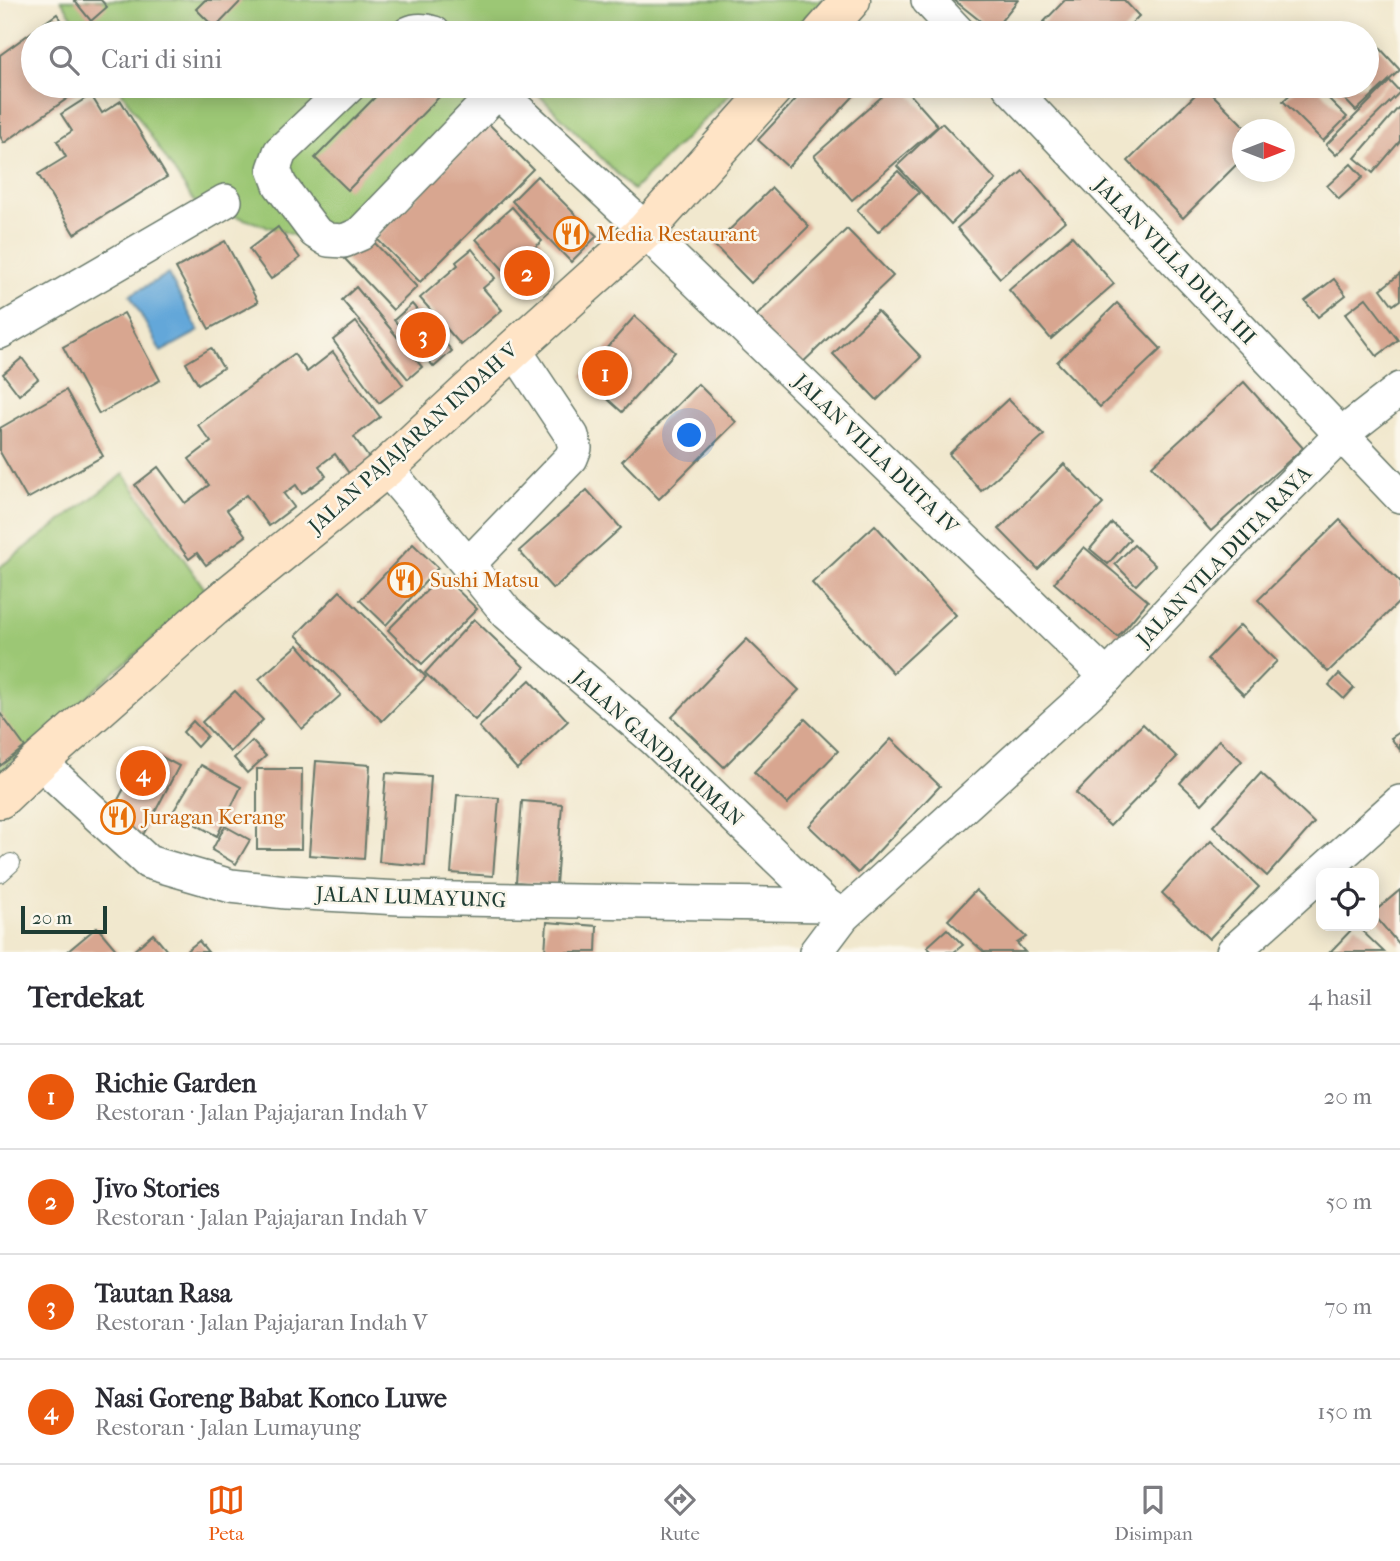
<!DOCTYPE html>
<html lang="id">
<meta charset="utf-8">
<style>
:root{--surface:#fff;--page:#f7f7f7;--text:#2b2b33;--muted:#7c7c81;--line:#e1e1e2;--accent:#ea580c}
body{margin:0;font-family:"IM FELL French Canon",serif;background:var(--page);color:var(--text)}
.controls{position:absolute;right:21px;bottom:21px;display:grid;overflow:hidden;border-radius:14px;box-shadow:0 4px 18px #0003}
.controls button{width:63px;height:63px;display:grid;place-items:center;padding:0;border:0;border-bottom:2px solid var(--line);background:var(--surface);color:var(--text);font:35px sans-serif}
.compass{position:absolute;left:1232px;top:119px;width:63px;height:63px;border-radius:50%;background:var(--surface);box-shadow:0 4px 18px #0003;rotate:90deg}
.scale{position:absolute;left:21px;bottom:18px;width:86px;box-sizing:border-box;padding-left:7px;border:4px solid #1f3d34;border-top:0;font-size:19px;line-height:24px;white-space:nowrap;color:#1f3d34;-webkit-text-stroke:5px #fbf7ec;paint-order:stroke}
.you{position:absolute;left:690px;top:436px;width:24px;height:24px;margin:-18px;border:5px solid #fff;border-radius:50%;background:#1a73e8;box-shadow:0 0 0 10px #1a73e833}
.badge{display:grid;place-items:center;width:46px;height:46px;border-radius:50%;background:var(--accent);color:#fff;font-size:23px;font-weight:700}
.pin{position:absolute;translate:-50% -50%;border:4px solid #fff;box-shadow:0 2px 7px #0006}
.list{margin:0;padding:0;list-style:none}
h2{display:flex;justify-content:space-between;align-items:center;height:91px;margin:0;padding:0 28px;font-size:30px}
h2 small{font-size:23px;font-weight:400;color:var(--muted)}
.list li{display:grid;grid-template-columns:46px 1fr auto;gap:21px;align-items:center;box-sizing:border-box;height:105px;padding:0 28px;border-top:2px solid var(--line)}
.list b{display:block;font-size:26px;white-space:nowrap}
.list p{margin:0;font-size:23px;white-space:nowrap;color:var(--muted)}
.list em{font-size:23px;font-style:normal;color:var(--muted)}
.icon{flex:none;width:38px;height:38px;fill:none;stroke:currentColor;stroke-width:2;stroke-linecap:round;stroke-linejoin:round}
.map{position:relative;flex:none;width:1400px;height:952px;overflow:hidden}
.search{position:absolute;background:var(--surface);box-shadow:0 4px 18px #0003;left:21px;right:21px;top:21px;height:77px;display:flex;align-items:center;gap:18px;box-sizing:border-box;padding:0 24px;border-radius:38px;color:var(--muted);font-size:26px}
.sheet{height:511px;background:var(--surface)}
nav{display:flex;justify-content:space-around;align-items:center;box-sizing:border-box;height:98px;border-top:2px solid var(--line);background:var(--surface);font-size:19px;color:var(--muted)}
nav a{display:grid;justify-items:center;gap:4px}
nav .on{color:var(--accent)}
.map>svg:first-child{display:block}
.green{fill:#9cc774;stroke:#5e8254;stroke-width:2}
.water{fill:#64a7d9;stroke:#427286;stroke-width:2}
.building{fill:#d8a690}
.lines{fill:none;stroke-linecap:round;stroke-linejoin:round}
.lane-casing{stroke:#68796a;stroke-width:20}
.street-casing{stroke:#68796a;stroke-width:36}
.secondary-casing{stroke:#68796a;stroke-width:41}
.lane{stroke:#fff;stroke-width:18}
.street{stroke:#fff;stroke-width:33}
.secondary{stroke:#ffe4c6;stroke-width:38}
.labels{text-anchor:middle;dominant-baseline:central;stroke-width:5;stroke-linejoin:round;paint-order:stroke}
.food-label{font-size:21px;fill:#c56008;stroke:#fbf7ec;text-anchor:start}
.street-label{font-size:21px;fill:#1f3d34;stroke:#fbf7ec}
</style>
<div class="map">
<svg width="1400" height="952" viewBox="0 0 1400 952">
<rect width="100%" height="100%" fill="#fbf7ec"/>
<filter id="ink" filterUnits="userSpaceOnUse"><feTurbulence type="fractalNoise" baseFrequency=".0143" numOctaves="2"/><feDisplacementMap in="SourceGraphic" scale="14" xChannelSelector="R" yChannelSelector="G"/><feConvolveMatrix kernelMatrix="1 2 1 2 8 2 1 2 1" color-interpolation-filters="sRGB"/></filter>
<filter id="wash" filterUnits="userSpaceOnUse"><feTurbulence type="fractalNoise" baseFrequency=".00686" numOctaves="4" result="noise"/><feDisplacementMap in="SourceGraphic" scale="28" xChannelSelector="R" yChannelSelector="G"/><feGaussianBlur stdDeviation="1.57" result="paint"/><feColorMatrix in="noise" values="0 0 0 0 0 0 0 0 0 0 0 0 0 0 0 0 0 1.4 0 .05"/><feComposite in="paint" operator="in"/></filter>
<g filter="url(#wash)">
<rect width="100%" height="100%" fill="#f1e8ce"/>
<g class="green">
<path d="M61 0H823L790 33H83Z"/>
<path d="M118 86H487L336 249 195 203Z"/>
<path d="M530 86H738L633 190Z"/>
<path d="M124 474 207 592 0 772V567Z"/>
</g>
<path class="water" d="M168 274 199 331 161 352 130 295Z"/>
<g id="blocks">
<g class="building">
<path d="M74 0H101L107 7 91 21Z"/>
<path d="M205 0H242L215 28 196 9Z"/>
<path d="M954 0H1018L993 31Z"/>
<path d="M1065 0H1124L1139 16 1122 33H1033Z"/>
<path d="M57 14 71 33H33V86H85L4 143 0 136V55Z"/>
<path d="M1367 34 1400 70 1356 111 1332 86H1367Z"/>
<path d="M1390 81 1400 92 1336 155 1326 145Z"/>
<path d="M386 86H438L444 92 348 190 315 158Z"/>
<path d="M808 86H863L788 167 758 140Z"/>
<path d="M894 86H903L938 126 852 200 814 156Z"/>
<path d="M1204 86 1248 130H1242V159L1183 218 1128 161Z"/>
<path d="M1299 86H1316L1347 117 1323 141 1283 101Z"/>
<path d="M91 95 102 113 121 101 167 177 74 234 38 174 66 157 57 141 72 131 61 114Z"/>
<path d="M1398 108 1400 109V141L1373 173 1355 158Z"/>
<path d="M942 123 996 180 951 224 897 166Z"/>
<path d="M489 124 533 169 420 282 376 238Z"/>
<path d="M1351 164 1363 177 1339 199 1327 186Z"/>
<path d="M898 171 919 193 878 232 857 210Z"/>
<path d="M1023 171 1065 221 1000 278 957 228Z"/>
<path d="M537 176 597 236 571 262 512 201Z"/>
<path d="M772 188 809 226 751 283 714 245Z"/>
<path d="M512 207 542 241 506 273 476 239Z"/>
<path d="M278 227 300 258 271 279 249 249Z"/>
<path d="M847 229 893 276 798 367 753 319Z"/>
<path d="M1072 236 1114 284 1051 339 1009 290Z"/>
<path d="M369 237 417 287 393 310 345 259Z"/>
<path d="M225 241 258 302 209 329 176 268Z"/>
<path d="M472 249 495 278 483 288 502 310 461 345 420 298 458 265 456 262Z"/>
<path d="M1400 274V300L1393 305 1381 289Z"/>
<path d="M1334 279 1346 295 1318 317 1305 301Z"/>
<path d="M356 287 422 367 408 379 342 300Z"/>
<path d="M1366 298 1398 340 1377 356 1345 314Z"/>
<path d="M1117 303 1161 349 1100 407 1057 362Z"/>
<path d="M412 304 452 351 434 367 394 320Z"/>
<path d="M877 311 921 357 877 400 833 354Z"/>
<path d="M124 313 160 380 99 414 63 347Z"/>
<path d="M635 316 675 352 622 412 582 376Z"/>
<path d="M356 322 403 385 379 403 333 340Z"/>
<path d="M211 348 223 368 198 384 186 363Z"/>
<path d="M333 352 380 417 354 437 371 461 351 476 335 454 319 466 326 476 302 494 296 485 284 494 294 507 269 526 246 495 227 510 246 536 206 565 197 553 189 559 135 485 158 467 185 503 209 485 189 459 211 442 198 425 294 354 307 372Z"/>
<path d="M22 358 38 379 19 395 3 374Z"/>
<path d="M1244 382 1303 448 1211 531 1152 466Z"/>
<path d="M698 384 736 422 659 499 622 461Z"/>
<path d="M66 390 103 456 27 499 0 452V428Z"/>
<path d="M1008 399 1044 435 981 491 949 454Z"/>
<path d="M1064 464 1103 504 1038 569 999 529Z"/>
<path d="M587 490 621 528 553 589 519 551Z"/>
<path d="M1340 520 1400 582V601L1328 672 1258 600Z"/>
<path d="M1112 523 1130 539 1108 564 1090 549Z"/>
<path d="M875 525 956 615 893 673 812 583Z"/>
<path d="M413 544 438 568 386 625 360 600Z"/>
<path d="M1134 545 1155 565 1136 585 1115 564Z"/>
<path d="M1084 547 1148 601 1118 637 1054 583Z"/>
<path d="M442 575 477 609 422 664 388 630Z"/>
<path d="M340 591 426 677 382 721 296 635Z"/>
<path d="M474 619 524 667 475 720 425 673Z"/>
<path d="M1240 625 1277 661 1244 695 1207 659Z"/>
<path d="M747 639 799 690 724 767 672 717Z"/>
<path d="M298 645 341 695 302 729 259 679Z"/>
<path d="M1339 674 1354 688 1344 699 1329 685Z"/>
<path d="M530 680 568 721 517 769 479 727Z"/>
<path d="M235 691 263 720 230 752 202 722Z"/>
<path d="M0 713 25 747 0 766Z"/>
<path d="M805 719 838 751 787 804 754 772Z"/>
<path d="M193 721 207 736 197 747 183 732Z"/>
<path d="M1143 724 1177 757 1110 826 1076 793Z"/>
<path d="M1400 732V750L1391 738Z"/>
<path d="M891 739 940 786 858 873 809 826Z"/>
<path d="M1219 740 1242 761 1202 804 1180 783Z"/>
<path d="M252 741 266 756 247 773 234 758Z"/>
<path d="M145 748 179 766 142 837 108 819Z"/>
<path d="M316 761 370 765 364 859 309 855Z"/>
<path d="M201 765 241 787 217 836 173 812Z"/>
<path d="M257 769H302L301 849H257Z"/>
<path d="M386 773 431 776 425 866 379 862Z"/>
<path d="M1261 773 1314 823 1267 876 1213 826Z"/>
<path d="M457 795 499 798 493 876 451 873Z"/>
<path d="M522 801 562 804 556 885 516 882Z"/>
<path d="M225 826 250 840 236 864 212 850Z"/>
<path d="M1211 841 1259 887 1209 939 1162 893Z"/>
<path d="M976 890 1026 937 1017 943 1025 952H984L948 920Z"/>
<path d="M1400 890V946L1374 915V912Z"/>
<path d="M547 922 597 926 596 952H545Z"/>
<path d="M1355 926H1357L1384 952H1330Z"/>
<path d="M97 927 118 952H67Z"/>
<path d="M947 929 963 945 954 952H932L927 947Z"/>
<path d="M153 934 168 952H132Z"/>
<path d="M199 941 208 952H185Z"/>
</g>
</g>
</g>
<g filter="url(#ink)">
<use href="#blocks" fill-opacity="0" stroke="#68796a" stroke-width="2"/>
<g class="lines">
<g class="lane-casing">
<path id="lane" d="M0 873 11 863"/>
</g>
<g class="street-casing">
<g id="street">
<path d="M928 0 959 33"/>
<path d="M409 33C417 29 425 30 434 33"/>
<path d="M349 86 280 152 274 169 280 185 315 232 328 240 344 241 360 234 498 91"/>
<path d="M492 86 646 230 664 250 1107 677"/>
<path d="M1009 86 1400 496"/>
<path d="M0 332 225 201"/>
<path d="M386 468 468 565 571 458 575 448 572 436 514 349"/>
<path d="M477 576 507 613 654 739 826 905 835 911"/>
<path d="M42 759 54 775 148 862 231 886 286 892 400 898 826 905"/>
<path d="M816 952 843 916 1107 677 1230 546 1341 435 1400 389"/>
<path d="M1233 952 1400 802"/>
</g>
</g>
<g class="secondary-casing">
<g id="secondary">
<path d="M822 33 851 0"/>
<path d="M0 799 42 759 213 608 386 468 514 349 646 230 775 86"/>
</g>
</g>
<use href="#lane" class="lane"/>
<use href="#street" class="street"/>
<use href="#secondary" class="secondary"/>
</g>
</g>
<defs>
<g id="restaurant-ring" transform="scale(1.75)"><circle r="9.5" fill="#fbf7ec" stroke="#e8710a" stroke-width="1.5"/><path d="M-5-6h1v4h1v-4h1v4h1v-4h1v5L-1.5 .5V6h-2V.5L-5-1ZM5-6V6H3V1.5H1.5Q1.5-4 5-6Z" fill="#e8710a"/></g>
</defs>
<g fill-rule="evenodd">
<use href="#restaurant-ring" x="571" y="234"/>
<use href="#restaurant-ring" x="405" y="580"/>
<use href="#restaurant-ring" x="118" y="817"/>
</g>
<g class="labels">
<g class="food-label">
<text x="596" y="234">Media Restaurant</text>
<text x="430" y="580">Sushi Matsu</text>
<text x="142" y="817">Juragan Kerang</text>
</g>
<g class="street-label">
<text transform="translate(1175 261) rotate(46)">JALAN VILLA DUTA III</text>
<text transform="translate(413 438) rotate(-42)">JALAN PAJAJARAN INDAH V</text>
<text transform="translate(876 454) rotate(44)">JALAN VILLA DUTA IV</text>
<text transform="translate(1224 556) rotate(-46)">JALAN VILA DUTA RAYA</text>
<text transform="translate(658 748) rotate(42)">JALAN GANDARUMAN</text>
<text transform="translate(411 897) rotate(2)">JALAN LUMAYUNG</text>
</g>
</g>
</svg>
<div class="controls">
<button><svg class="icon" aria-label="locate" viewBox="0 0 24 24"><circle cx="12" cy="12" r="6"/><path d="M12 2v4M12 18v4M2 12h4M18 12h4"/></svg></button>
</div>
<svg class="compass" viewBox="-18 -18 36 36"><path d="M0-13l5 13h-10z" fill="#e53935"/><path d="M0 13l5-13h-10z" fill="#7c7c81"/></svg>
<div class="scale">20 m</div>
<div class="you"></div>
<div class="pin badge" style="left:605px;top:373px">1</div>
<div class="pin badge" style="left:527px;top:273px">2</div>
<div class="pin badge" style="left:423px;top:335px">3</div>
<div class="pin badge" style="left:143px;top:773px">4</div>
<div class="search"><svg class="icon" aria-label="search" viewBox="0 0 24 24"><circle cx="10" cy="10" r="6"/><path d="M15 15l6 6"/></svg>Cari di sini</div>
</div>
<section class="sheet">
<h2>Terdekat<small>4 hasil</small></h2>
<ul class="list">
<li><span class="badge">1</span><div><b>Richie Garden</b><p>Restoran · Jalan Pajajaran Indah V</p></div><em>20 m</em></li>
<li><span class="badge">2</span><div><b>Jivo Stories</b><p>Restoran · Jalan Pajajaran Indah V</p></div><em>50 m</em></li>
<li><span class="badge">3</span><div><b>Tautan Rasa</b><p>Restoran · Jalan Pajajaran Indah V</p></div><em>70 m</em></li>
<li><span class="badge">4</span><div><b>Nasi Goreng Babat Konco Luwe</b><p>Restoran · Jalan Lumayung</p></div><em>150 m</em></li>
</ul>
</section>
<nav>
<a class="on"><svg class="icon" aria-label="map" viewBox="0 0 24 24"><path d="M3 6l6-2 6 2 6-2v14l-6 2-6-2-6 2zM9 4v14M15 6v14"/></svg>Peta</a>
<a><svg class="icon" aria-label="directions" viewBox="0 0 24 24"><path d="M12 3l9 9-9 9-9-9zM9 14v-3h6M13 9l2 2-2 2"/></svg>Rute</a>
<a><svg class="icon" aria-label="saved" viewBox="0 0 24 24"><path d="M7 4h10v16l-5-4-5 4z"/></svg>Disimpan</a>
</nav>
